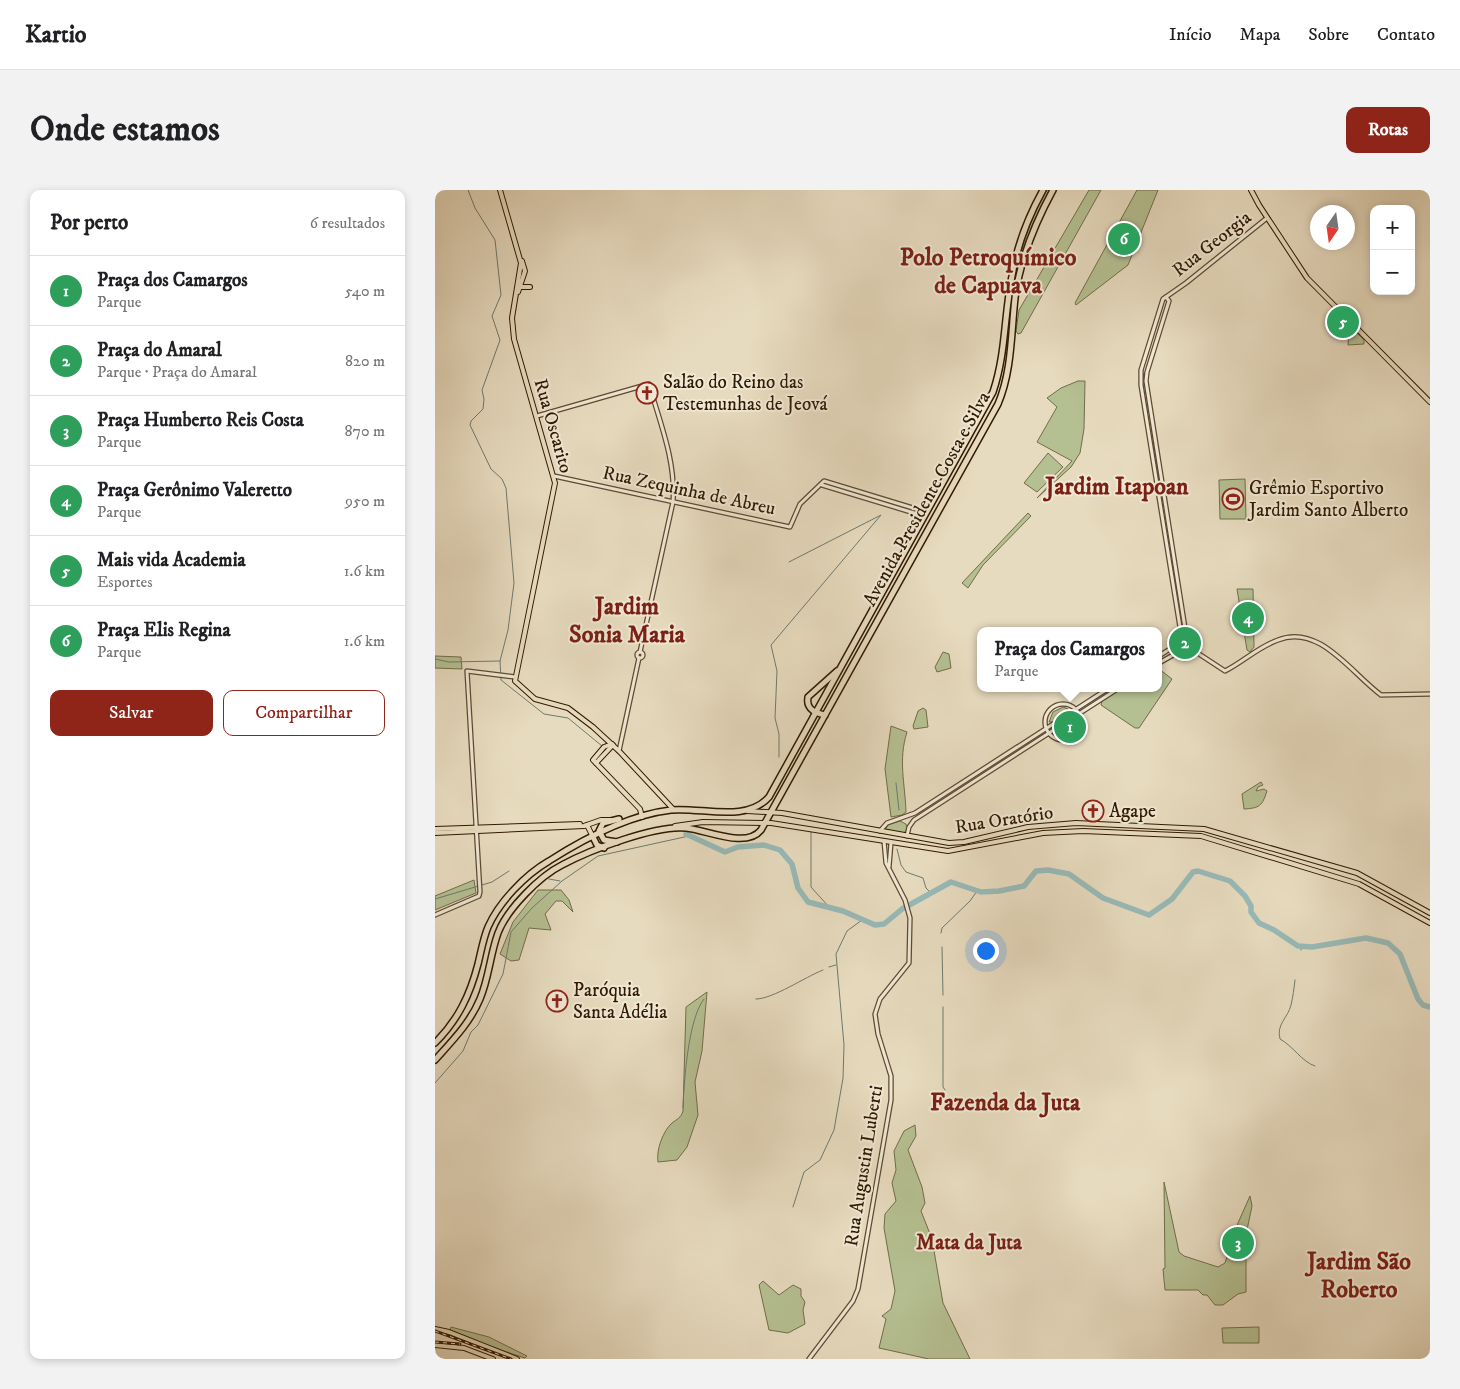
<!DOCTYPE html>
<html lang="pt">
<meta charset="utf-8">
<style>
:root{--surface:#fff;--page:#f2f2f2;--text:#202124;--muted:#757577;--line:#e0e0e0;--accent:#8f2418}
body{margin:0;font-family:"IM FELL DW Pica",serif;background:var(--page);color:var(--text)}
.controls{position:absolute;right:15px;top:15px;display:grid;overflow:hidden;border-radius:10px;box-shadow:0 2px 8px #0003}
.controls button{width:45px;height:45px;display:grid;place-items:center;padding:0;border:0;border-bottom:1px solid var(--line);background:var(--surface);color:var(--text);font:25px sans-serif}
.compass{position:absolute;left:875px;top:15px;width:45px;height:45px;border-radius:50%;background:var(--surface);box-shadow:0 2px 8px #0003;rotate:193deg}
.you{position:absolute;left:550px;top:760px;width:18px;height:18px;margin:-12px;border:4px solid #fff;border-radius:50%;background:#1a73e8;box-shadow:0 0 0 8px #1a73e833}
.badge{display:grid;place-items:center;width:32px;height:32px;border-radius:50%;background:var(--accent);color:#fff;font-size:16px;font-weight:700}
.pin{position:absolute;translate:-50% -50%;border:2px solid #fff;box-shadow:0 1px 5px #0006}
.popup{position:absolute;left:542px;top:437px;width:185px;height:65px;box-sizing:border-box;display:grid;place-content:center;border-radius:10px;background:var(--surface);filter:drop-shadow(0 1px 4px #0005);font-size:16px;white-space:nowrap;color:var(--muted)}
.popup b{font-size:19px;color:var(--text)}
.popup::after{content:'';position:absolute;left:50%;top:100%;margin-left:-10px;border:10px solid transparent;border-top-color:var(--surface)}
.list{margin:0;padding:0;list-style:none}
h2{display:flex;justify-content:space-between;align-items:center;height:65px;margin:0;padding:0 20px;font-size:21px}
h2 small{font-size:16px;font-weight:400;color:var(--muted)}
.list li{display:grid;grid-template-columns:32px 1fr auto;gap:15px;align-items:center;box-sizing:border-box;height:70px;padding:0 20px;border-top:1px solid var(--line)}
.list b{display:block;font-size:19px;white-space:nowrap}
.list p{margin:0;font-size:16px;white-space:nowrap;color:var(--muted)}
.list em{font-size:16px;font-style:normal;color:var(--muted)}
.actions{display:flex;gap:10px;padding:15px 20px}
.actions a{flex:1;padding:11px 0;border:1px solid var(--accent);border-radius:10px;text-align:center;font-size:18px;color:var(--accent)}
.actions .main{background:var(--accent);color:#fff}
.map{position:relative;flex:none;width:995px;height:1169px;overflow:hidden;border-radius:10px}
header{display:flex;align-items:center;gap:30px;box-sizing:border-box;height:70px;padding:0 25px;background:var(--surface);border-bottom:1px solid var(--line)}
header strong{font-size:24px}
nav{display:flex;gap:28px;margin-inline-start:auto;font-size:18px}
.intro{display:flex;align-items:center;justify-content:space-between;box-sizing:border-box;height:120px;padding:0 30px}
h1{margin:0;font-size:35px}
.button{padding:12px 22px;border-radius:10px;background:var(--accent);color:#fff;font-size:18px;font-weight:700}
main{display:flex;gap:30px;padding:0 30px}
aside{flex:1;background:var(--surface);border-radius:10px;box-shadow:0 2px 8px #0003}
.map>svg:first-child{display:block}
.green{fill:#b5c092;stroke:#726c4a}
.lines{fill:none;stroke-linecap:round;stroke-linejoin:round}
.stream{stroke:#6e7a6f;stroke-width:1}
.river{stroke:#98bab8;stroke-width:5.5}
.minor-casing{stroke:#5e4a30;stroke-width:5.5}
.major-casing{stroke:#301901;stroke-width:6}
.highway-casing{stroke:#301901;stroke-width:8}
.minor{stroke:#efe8d5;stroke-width:3}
.major{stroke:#e7dbbf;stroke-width:4}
.highway{stroke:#e7dbbf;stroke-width:5}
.rail-casing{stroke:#301901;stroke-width:3}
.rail{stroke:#efe8d5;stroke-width:1;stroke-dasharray:4;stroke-linecap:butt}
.labels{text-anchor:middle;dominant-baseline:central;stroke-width:4;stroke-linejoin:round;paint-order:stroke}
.street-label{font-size:19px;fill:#301901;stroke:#efe8d5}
.poi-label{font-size:19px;fill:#301901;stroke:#efe8d5;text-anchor:start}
.quarter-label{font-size:21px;font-weight:bold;fill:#7a1f14;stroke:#efe8d5}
.district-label{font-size:24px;font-weight:bold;fill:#7a1f14;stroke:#efe8d5}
</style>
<header>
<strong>Kartio</strong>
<nav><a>Início</a><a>Mapa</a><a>Sobre</a><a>Contato</a></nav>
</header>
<div class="intro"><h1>Onde estamos</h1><a class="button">Rotas</a></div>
<main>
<aside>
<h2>Por perto<small>6 resultados</small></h2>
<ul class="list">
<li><span class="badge" style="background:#2e9e5b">1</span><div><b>Praça dos Camargos</b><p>Parque</p></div><em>540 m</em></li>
<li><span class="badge" style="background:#2e9e5b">2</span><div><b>Praça do Amaral</b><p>Parque · Praça do Amaral</p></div><em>820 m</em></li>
<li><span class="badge" style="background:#2e9e5b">3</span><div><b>Praça Humberto Reis Costa</b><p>Parque</p></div><em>870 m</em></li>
<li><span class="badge" style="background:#2e9e5b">4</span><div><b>Praça Gerônimo Valeretto</b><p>Parque</p></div><em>950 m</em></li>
<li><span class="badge" style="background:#2e9e5b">5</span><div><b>Mais vida Academia</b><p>Esportes</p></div><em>1.6 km</em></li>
<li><span class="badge" style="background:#2e9e5b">6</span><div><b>Praça Elis Regina</b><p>Parque</p></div><em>1.6 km</em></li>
</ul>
<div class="actions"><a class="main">Salvar</a><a>Compartilhar</a></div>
</aside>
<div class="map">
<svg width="995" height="1169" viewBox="0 0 995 1169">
<rect width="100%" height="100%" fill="#e7dbbf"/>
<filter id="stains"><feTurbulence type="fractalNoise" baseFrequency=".004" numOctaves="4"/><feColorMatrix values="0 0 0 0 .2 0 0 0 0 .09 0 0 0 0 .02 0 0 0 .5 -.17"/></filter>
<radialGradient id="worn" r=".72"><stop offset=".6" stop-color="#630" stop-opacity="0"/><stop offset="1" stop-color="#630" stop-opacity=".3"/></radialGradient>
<g class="green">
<path d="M611 0H615L599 31 586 69 571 160C571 147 574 134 575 121 580 77 590 39 611 0Z"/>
<path d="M654 0H666L586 143 583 144 581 141 584 120Z"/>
<path d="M702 0H723L693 75 641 115 640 113Z"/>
<path d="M914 140H919L929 150V154L913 155Z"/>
<path d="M709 183 725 299 707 195Z"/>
<path d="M643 191H650L649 239 645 263 636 277 602 308 637 271 602 252 622 217 612 208 626 198Z"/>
<path d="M613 263 628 277 602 302 589 293Z"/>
<path d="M810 289 811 329H785L784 290Z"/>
<path d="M593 323 596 326 548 375 533 398 527 393Z"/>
<path d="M802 399H818L819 457 815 462 812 460Z"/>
<path d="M508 462 514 464 516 478 502 482 500 477Z"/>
<path d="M0 466 26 467 27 479 0 478Z"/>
<path d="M724 479 737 489 704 538H700L666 515 667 511 687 498H724Z"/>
<path d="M628 517 633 519V523L618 532H614L618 522Z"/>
<path d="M488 518 491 520 493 537 479 539 478 536 483 521Z"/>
<path d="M638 530 642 532 639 541 631 546 623 545 622 541Z"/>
<path d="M456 536 472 542C463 571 470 592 471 622L467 625 456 627 450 579Z"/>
<path d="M826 592 828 595 823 597 821 601 829 599 832 601C827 616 825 618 809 619L807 604Z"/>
<path d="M465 631 471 634 472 639 469 643 450 640 453 635Z"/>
<path d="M39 690 41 703 0 720V706Z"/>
<path d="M103 700H126L134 710 138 722 127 711H121L110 724 116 740 94 738 84 770 76 771 65 764 78 732Z"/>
<path d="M272 802 267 861 260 892 263 925 252 957 242 970 223 972C221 960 228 941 237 933 242 929 246 928 248 921L251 817Z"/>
<path d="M480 935 481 946 473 960 487 997 490 1013 486 1021 497 1049 508 1113 535 1169H494L444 1158 451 1129 447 1126 456 1119 460 1101 449 1038 450 1024 461 1011 457 993 461 980 459 961 469 941Z"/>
<path d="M729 992 744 1062 749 1066 783 1077 790 1073 803 1033 815 1006 817 1016 808 1059 811 1065V1102L803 1104 788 1115H780L772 1105H768L763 1100H730L728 1079 730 1078Z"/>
<path d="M328 1091 344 1105 358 1095 366 1099V1106L370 1112 368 1120 370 1134 353 1143 334 1140 324 1095Z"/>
<path d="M16 1137 54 1147 92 1166 90 1168C65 1160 40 1151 15 1140Z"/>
<path d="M824 1137V1153H788L787 1138Z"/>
</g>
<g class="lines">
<g class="stream">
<path d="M33 0 40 18 60 50 66 105 57 126 65 150 47 200 49 209 48 219 36 231 35 235 56 279 67 289 71 298 79 393 73 440 65 471 66 490 109 524 133 528 167 556"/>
<path d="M0 469 14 472 65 471"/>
<path d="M344 567V544L340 528 342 481 336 455 446 325 354 372"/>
<path d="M461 593 464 620"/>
<path d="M376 641V697L394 717"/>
<path d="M462 659 466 675 471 682 488 688 491 698 496 703"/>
<path d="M114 689 125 691"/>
<path d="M0 709 57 692 74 681"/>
<path d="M506 743 507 738 535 711 542 701"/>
<path d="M507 757 508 805"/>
<path d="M866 760 867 757"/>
<path d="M394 777 401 775"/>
<path d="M860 790C859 798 858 807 856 815 853 828 841 834 845 849 858 856 867 872 880 876"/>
<path d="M321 809C338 809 370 787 388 780"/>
<path d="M508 817V897L510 900"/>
<path d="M0 893 28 861 36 842 43 835 68 784 76 742 97 718 127 691 163 666 254 646"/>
<path d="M248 918C249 892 253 829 269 809"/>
<path d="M358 1017 369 982 385 970 399 940 408 888 409 855 401 764 412 741 427 730"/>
</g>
<path class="river" d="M251 644 290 662 303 657 329 655 345 660 357 674 363 698 373 712 408 721 440 735 449 734 467 719 516 692 546 702 564 701 589 696 601 681 613 680 634 684 668 708 714 725 737 709 758 682 763 681 795 691 810 706 816 716V722L824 733 839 740 863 756 877 757 931 748 953 753 965 764 983 809 988 815 995 817"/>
<g class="minor-casing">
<g id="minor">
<path d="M731 107 734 111 712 182 711 191 750 438 755 446"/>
<path d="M102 226 214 194C225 233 241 271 238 312L205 462"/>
<path d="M119 286 355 337 365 314 389 291 491 322"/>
<path d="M387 295 489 326"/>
<path d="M742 448 745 437 706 195V180L728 109 751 93 832 28"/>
<path d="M742 450 745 459 761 462 790 481C808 472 823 457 843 450 884 433 917 484 946 505L995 504"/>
<circle cx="205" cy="465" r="3"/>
<path d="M724 466 738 457 744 446 748 444 756 447 760 461"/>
<path d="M724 473 747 460"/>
<circle cx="628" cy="532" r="18"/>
<path d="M184 561 204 468"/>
<path d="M445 641 452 633 480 623 674 498"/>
<path d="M472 646 474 637 479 630 684 498"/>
<path d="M454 677 456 653"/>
<path d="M0 725 44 706 45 702 32 481 80 487"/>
<path d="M374 1169 418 1111 423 1099 456 910V886L443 844 440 824 445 809 474 773 475 728 470 710 451 673 449 651"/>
</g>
</g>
<g class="major-casing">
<g id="major">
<path d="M65 0 86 73 77 128 79 149 120 293 80 491 100 509 133 518 158 537 184 561 239 620"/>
<path d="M816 0 824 15 872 88 995 212"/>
<path d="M85 97H95"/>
<path d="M83 102 90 81 87 71"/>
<path d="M177 554 169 557 158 570 205 619 207 627"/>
<path d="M161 573 178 555"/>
<path d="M312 621 347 623 514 653 529 652 593 637 641 633 769 639 922 683 995 723"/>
<path d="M152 635 158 647"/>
<path d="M240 636 268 632 336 633 513 661 608 643 648 641 766 646 924 694 995 733"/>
<path d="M0 639 145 634"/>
<path d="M0 643 149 636 166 630H176"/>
<path d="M0 1139 14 1142 82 1169"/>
<path d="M0 1155 29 1158 58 1169"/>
</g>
</g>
<g class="highway-casing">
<g id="highway">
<path d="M390 525C379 523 371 519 373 507L402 481"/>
<path d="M158 647 162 655 169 658"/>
<path d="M182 652 169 650 164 641 168 633 184 629"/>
<path d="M0 853C23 830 35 805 43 774 46 762 48 749 53 737 64 712 90 685 114 671 150 648 193 625 236 620 267 617 311 633 334 607L558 202C571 164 569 125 577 86 582 55 593 27 608 0"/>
<path d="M0 870C17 851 35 833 45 809 54 788 55 765 63 743 72 719 105 686 127 675 155 660 220 635 251 638 272 640 311 659 326 640L563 214C577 181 576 144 580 108 585 69 599 35 618 0"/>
</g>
</g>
<use href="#minor" class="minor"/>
<use href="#major" class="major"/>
<use href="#highway" class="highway"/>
<g class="rail-casing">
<g id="rail">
<path d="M0 1141 76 1169"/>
<path d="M0 1152 25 1154"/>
</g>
</g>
<use href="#rail" class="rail"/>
</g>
<defs>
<g id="church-ring" transform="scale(1.125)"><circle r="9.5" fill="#efe8d5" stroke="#8f2418" stroke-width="1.5"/><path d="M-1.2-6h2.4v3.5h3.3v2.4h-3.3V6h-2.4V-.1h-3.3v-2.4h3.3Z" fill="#8f2418"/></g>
<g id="stadium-ring" transform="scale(1.125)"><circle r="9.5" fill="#efe8d5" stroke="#8f2418" stroke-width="1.5"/><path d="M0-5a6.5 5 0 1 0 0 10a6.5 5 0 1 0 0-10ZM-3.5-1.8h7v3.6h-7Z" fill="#8f2418"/></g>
</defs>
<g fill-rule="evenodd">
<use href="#church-ring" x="212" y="203"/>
<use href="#stadium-ring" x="798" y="309"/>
<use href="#church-ring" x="658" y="621"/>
<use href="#church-ring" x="122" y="811"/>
</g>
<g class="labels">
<g class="street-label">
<text transform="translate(777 54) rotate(-38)">Rua Georgia</text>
<text transform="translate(118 236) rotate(74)">Rua Oscarito</text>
<text transform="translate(254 301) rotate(12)">Rua Zequinha de Abreu</text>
<text transform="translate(492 309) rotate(-61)">Avenida Presidente Costa e Silva</text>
<text transform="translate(569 630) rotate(-9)">Rua Oratório</text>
<text transform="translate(429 976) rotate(-81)">Rua Augustin Luberti</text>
</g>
<g class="poi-label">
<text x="228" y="192">Salão do Reino das<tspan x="228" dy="22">Testemunhas de Jeová</tspan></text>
<text x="814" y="298">Grêmio Esportivo<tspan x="814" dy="22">Jardim Santo Alberto</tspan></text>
<text x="674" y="621">Agape</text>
<text x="138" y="800">Paróquia<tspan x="138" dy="22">Santa Adélia</tspan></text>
</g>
<g class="quarter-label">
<text x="534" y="1053">Mata da Juta</text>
</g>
<g class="district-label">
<text x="553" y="68">Polo Petroquímico<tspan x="553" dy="28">de Capuava</tspan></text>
<text x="682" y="297">Jardim Itapoan</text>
<text x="192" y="417">Jardim<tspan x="192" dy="28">Sonia Maria</tspan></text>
<text x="570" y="913">Fazenda da Juta</text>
<text x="924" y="1072">Jardim São<tspan x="924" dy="28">Roberto</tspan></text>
</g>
</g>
<rect width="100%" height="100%" filter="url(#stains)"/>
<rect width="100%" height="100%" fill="url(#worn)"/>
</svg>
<div class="controls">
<button>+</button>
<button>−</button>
</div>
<svg class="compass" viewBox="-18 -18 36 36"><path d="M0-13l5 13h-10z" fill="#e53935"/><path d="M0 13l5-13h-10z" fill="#757577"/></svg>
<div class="you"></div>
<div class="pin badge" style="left:635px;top:537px;background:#2e9e5b">1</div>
<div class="popup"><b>Praça dos Camargos</b>Parque</div>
<div class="pin badge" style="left:750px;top:453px;background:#2e9e5b">2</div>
<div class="pin badge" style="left:803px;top:1053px;background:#2e9e5b">3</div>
<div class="pin badge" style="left:813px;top:428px;background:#2e9e5b">4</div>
<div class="pin badge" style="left:908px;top:132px;background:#2e9e5b">5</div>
<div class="pin badge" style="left:689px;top:49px;background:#2e9e5b">6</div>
</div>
</main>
